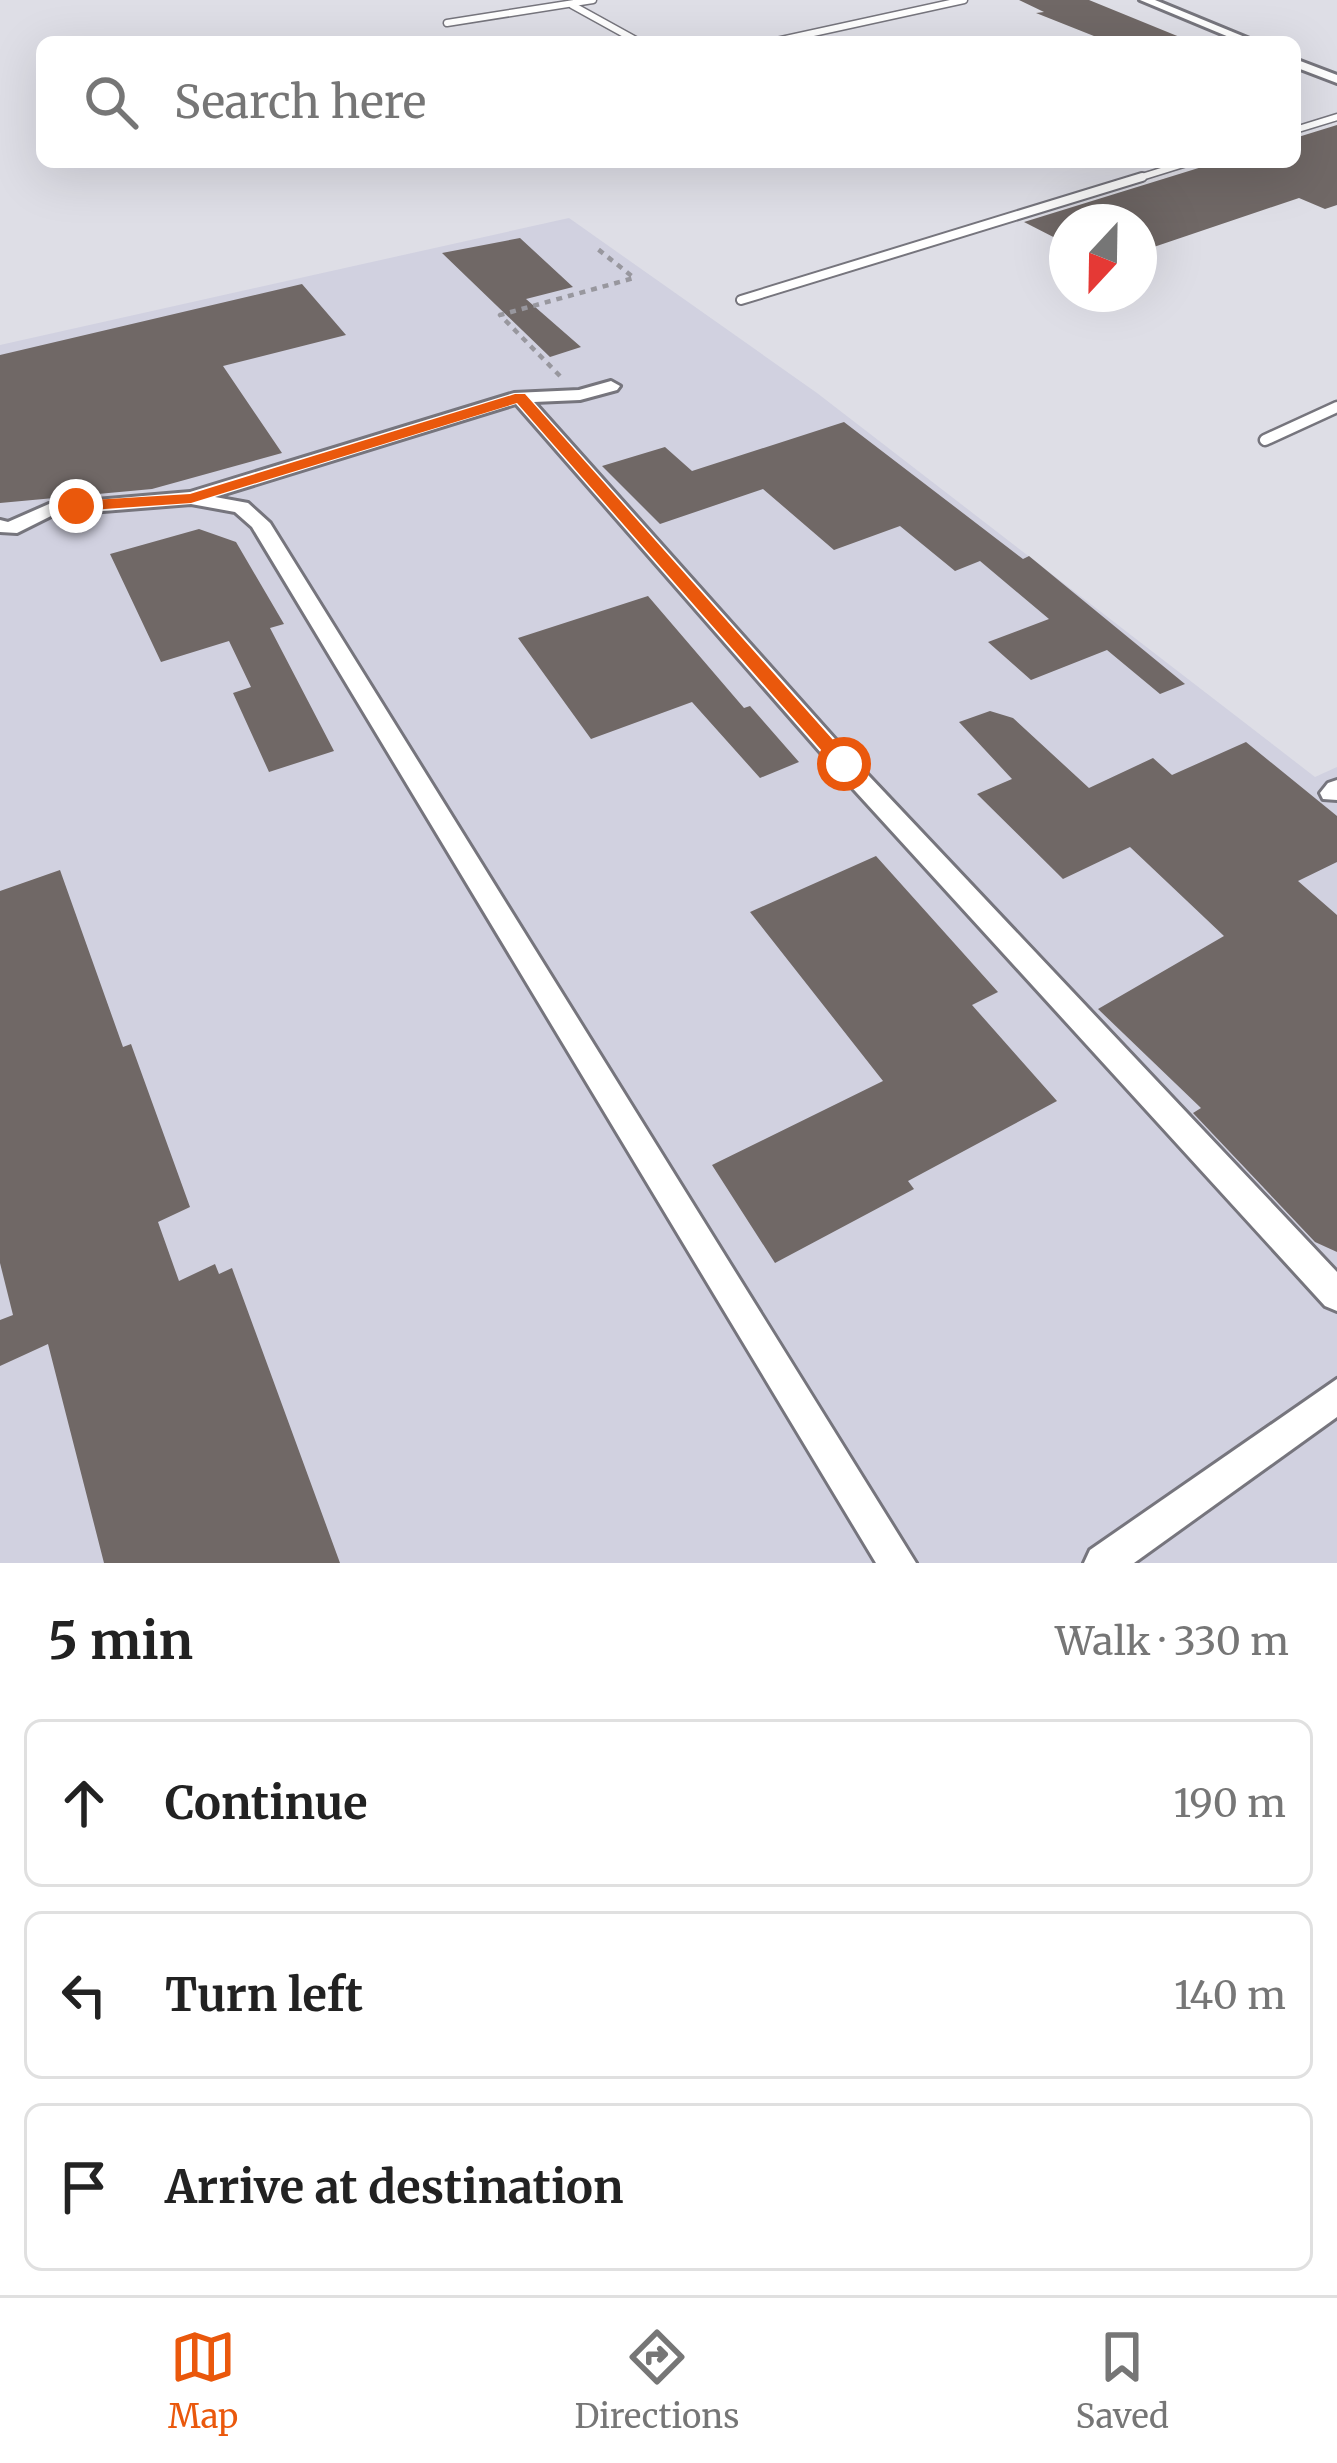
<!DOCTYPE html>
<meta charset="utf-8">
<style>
:root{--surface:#fff;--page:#f2f2f2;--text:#222;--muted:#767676;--line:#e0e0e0;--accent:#ea580c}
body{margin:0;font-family:Merriweather,serif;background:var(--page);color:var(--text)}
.compass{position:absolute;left:1049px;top:204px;width:108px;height:108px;border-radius:50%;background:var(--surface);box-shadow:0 12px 48px #0002;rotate:202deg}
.stop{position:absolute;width:36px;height:36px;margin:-27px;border:9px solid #ea580c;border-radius:50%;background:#fff}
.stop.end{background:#ea580c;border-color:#fff;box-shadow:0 3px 12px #0008}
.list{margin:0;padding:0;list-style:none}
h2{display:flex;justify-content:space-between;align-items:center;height:156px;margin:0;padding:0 48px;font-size:51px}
h2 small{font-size:39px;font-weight:400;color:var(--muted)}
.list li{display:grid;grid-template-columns:78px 1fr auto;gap:36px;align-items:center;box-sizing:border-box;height:168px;margin:0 24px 24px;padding:0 24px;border:3px solid var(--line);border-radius:18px}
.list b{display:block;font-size:45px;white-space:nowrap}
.list em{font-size:39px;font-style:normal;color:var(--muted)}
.icon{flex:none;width:66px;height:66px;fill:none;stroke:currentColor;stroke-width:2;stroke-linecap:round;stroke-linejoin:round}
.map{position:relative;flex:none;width:1337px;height:1563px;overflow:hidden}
.search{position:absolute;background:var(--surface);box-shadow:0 12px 48px #0002;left:36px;right:36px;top:36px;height:132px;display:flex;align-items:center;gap:30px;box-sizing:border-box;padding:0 42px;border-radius:18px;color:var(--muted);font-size:45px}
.sheet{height:732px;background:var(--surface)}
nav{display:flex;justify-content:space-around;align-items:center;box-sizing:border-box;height:168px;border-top:3px solid var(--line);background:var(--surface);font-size:33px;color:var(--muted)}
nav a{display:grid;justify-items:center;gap:6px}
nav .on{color:var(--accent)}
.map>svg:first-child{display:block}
.built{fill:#d1d1e0}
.building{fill:#706866}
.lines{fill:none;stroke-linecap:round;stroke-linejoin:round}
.service-far2-casing{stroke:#76757d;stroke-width:9}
.service-far1-casing{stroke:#76757d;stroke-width:12}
.service-casing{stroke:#76757d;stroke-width:15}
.minor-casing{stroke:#76757d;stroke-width:6}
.path{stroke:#98979e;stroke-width:4.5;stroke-dasharray:6 6;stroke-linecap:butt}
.service-far2{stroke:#fff;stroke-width:6}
.service-far1{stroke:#fff;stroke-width:8}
.service{stroke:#fff;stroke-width:10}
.minor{fill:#fff;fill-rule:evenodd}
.route{fill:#ea580c}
</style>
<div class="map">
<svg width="1337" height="1563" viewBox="0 0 1337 1563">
<rect width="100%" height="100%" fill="#dedee6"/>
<path class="built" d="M569 218 817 393 1315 777 1337 767V1563H0V345Z"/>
<g class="building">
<path d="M1019 0H1089L1192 42H1109L1036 13 1044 12Z"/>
<path d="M1337 125V205L1325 209 1299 198 1139 252V222H1067V244L1024 222 1218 162H1295V138Z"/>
<path d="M520 238 573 287 526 299 581 347 550 357 442 253Z"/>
<path d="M302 284 346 335 223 366 282 453 152 489 0 503V355Z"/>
<path d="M844 422 1023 559 1029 556 1185 684 1160 694 1107 650 1031 680 988 642 1049 619 980 561 955 571 900 526 834 550 763 489 660 524 602 466 665 447 692 471Z"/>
<path d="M199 529 236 542 284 624 270 628 334 751 269 772 233 693 251 687 229 641 161 662 110 554Z"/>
<path d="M648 596 744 708 750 706 799 762 760 778 692 702 591 739 518 638Z"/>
<path d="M990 711 1013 718 1089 788 1153 758 1172 775 1246 742 1337 816V862L1298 881 1337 915V1252L1315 1242 1193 1113 1201 1108 1098 1009 1224 936 1130 847 1063 879 977 794 1012 779 959 722Z"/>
<path d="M876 856 998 992 972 1005 1057 1101 908 1181 914 1189 775 1263 712 1165 883 1081 750 912Z"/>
<path d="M60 870 123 1047 131 1044 190 1207 158 1222 179 1281 215 1264 219 1274 232 1268 340 1563H104L48 1344 0 1366V1320L13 1315 0 1263V891Z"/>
</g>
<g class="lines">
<g class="service-far2-casing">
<g id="service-far2">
<path d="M572 5 639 42"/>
<path d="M447 23 593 0"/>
<path d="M772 42 964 0"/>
<path d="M1295 130 1337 117"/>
<path d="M1132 180 1190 162"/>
</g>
</g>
<g class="service-far1-casing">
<path id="service-far1" d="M741 300 1142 177"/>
</g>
<g class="service-casing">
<path id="service" d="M1265 440 1337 407"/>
</g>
<g class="minor-casing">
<g id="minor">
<path d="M1140 0H1155L1257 42H1241Z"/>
<path d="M1295 59 1337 75V83L1295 67Z"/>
<path d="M611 381 620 386 617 390 580 400 534 402 852 758 1337 1272V1311L1325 1306 836 770 516 404 215 497 248 503 270 523 916 1563H876L252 527 235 512 191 504 53 515 17 533 0 532V520L8 522 49 504 190 492 514 393 579 390Z"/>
<path d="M1337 780V800L1323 799 1320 793 1328 783Z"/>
<path d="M1337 1379V1417L1134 1563H1084L1090 1550Z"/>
</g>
</g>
<path class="path" d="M560 376 500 315 634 278 594 246"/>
<use href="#service-far2" class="service-far2"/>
<use href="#service-far1" class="service-far1"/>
<use href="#service" class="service"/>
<use href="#minor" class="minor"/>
</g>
<path class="route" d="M515 394H525L850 759V768H837L517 403 191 503 76 511 68 506 76 501 190 494Z"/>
</svg>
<svg class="compass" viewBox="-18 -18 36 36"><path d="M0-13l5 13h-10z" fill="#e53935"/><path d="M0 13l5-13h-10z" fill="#767676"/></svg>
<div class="stop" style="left:844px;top:764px"></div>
<div class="stop end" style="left:76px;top:506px"></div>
<div class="search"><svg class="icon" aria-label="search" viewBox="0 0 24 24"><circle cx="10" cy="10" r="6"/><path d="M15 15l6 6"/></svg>Search here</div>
</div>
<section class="sheet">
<h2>5 min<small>Walk · 330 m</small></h2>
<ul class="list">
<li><svg class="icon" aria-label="ahead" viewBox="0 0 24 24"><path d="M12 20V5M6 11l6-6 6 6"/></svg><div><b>Continue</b></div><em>190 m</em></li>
<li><svg class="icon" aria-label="left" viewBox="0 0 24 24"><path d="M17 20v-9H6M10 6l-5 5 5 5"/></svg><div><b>Turn left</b></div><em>140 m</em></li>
<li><svg class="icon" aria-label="arrive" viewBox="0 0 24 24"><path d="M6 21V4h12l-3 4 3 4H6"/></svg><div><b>Arrive at destination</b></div></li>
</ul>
</section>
<nav>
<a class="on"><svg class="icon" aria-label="map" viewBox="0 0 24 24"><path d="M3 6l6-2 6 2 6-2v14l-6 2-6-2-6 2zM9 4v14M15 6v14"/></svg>Map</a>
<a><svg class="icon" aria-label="directions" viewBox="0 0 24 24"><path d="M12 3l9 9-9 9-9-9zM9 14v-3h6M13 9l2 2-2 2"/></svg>Directions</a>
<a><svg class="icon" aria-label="saved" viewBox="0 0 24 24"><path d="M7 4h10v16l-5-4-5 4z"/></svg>Saved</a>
</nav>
